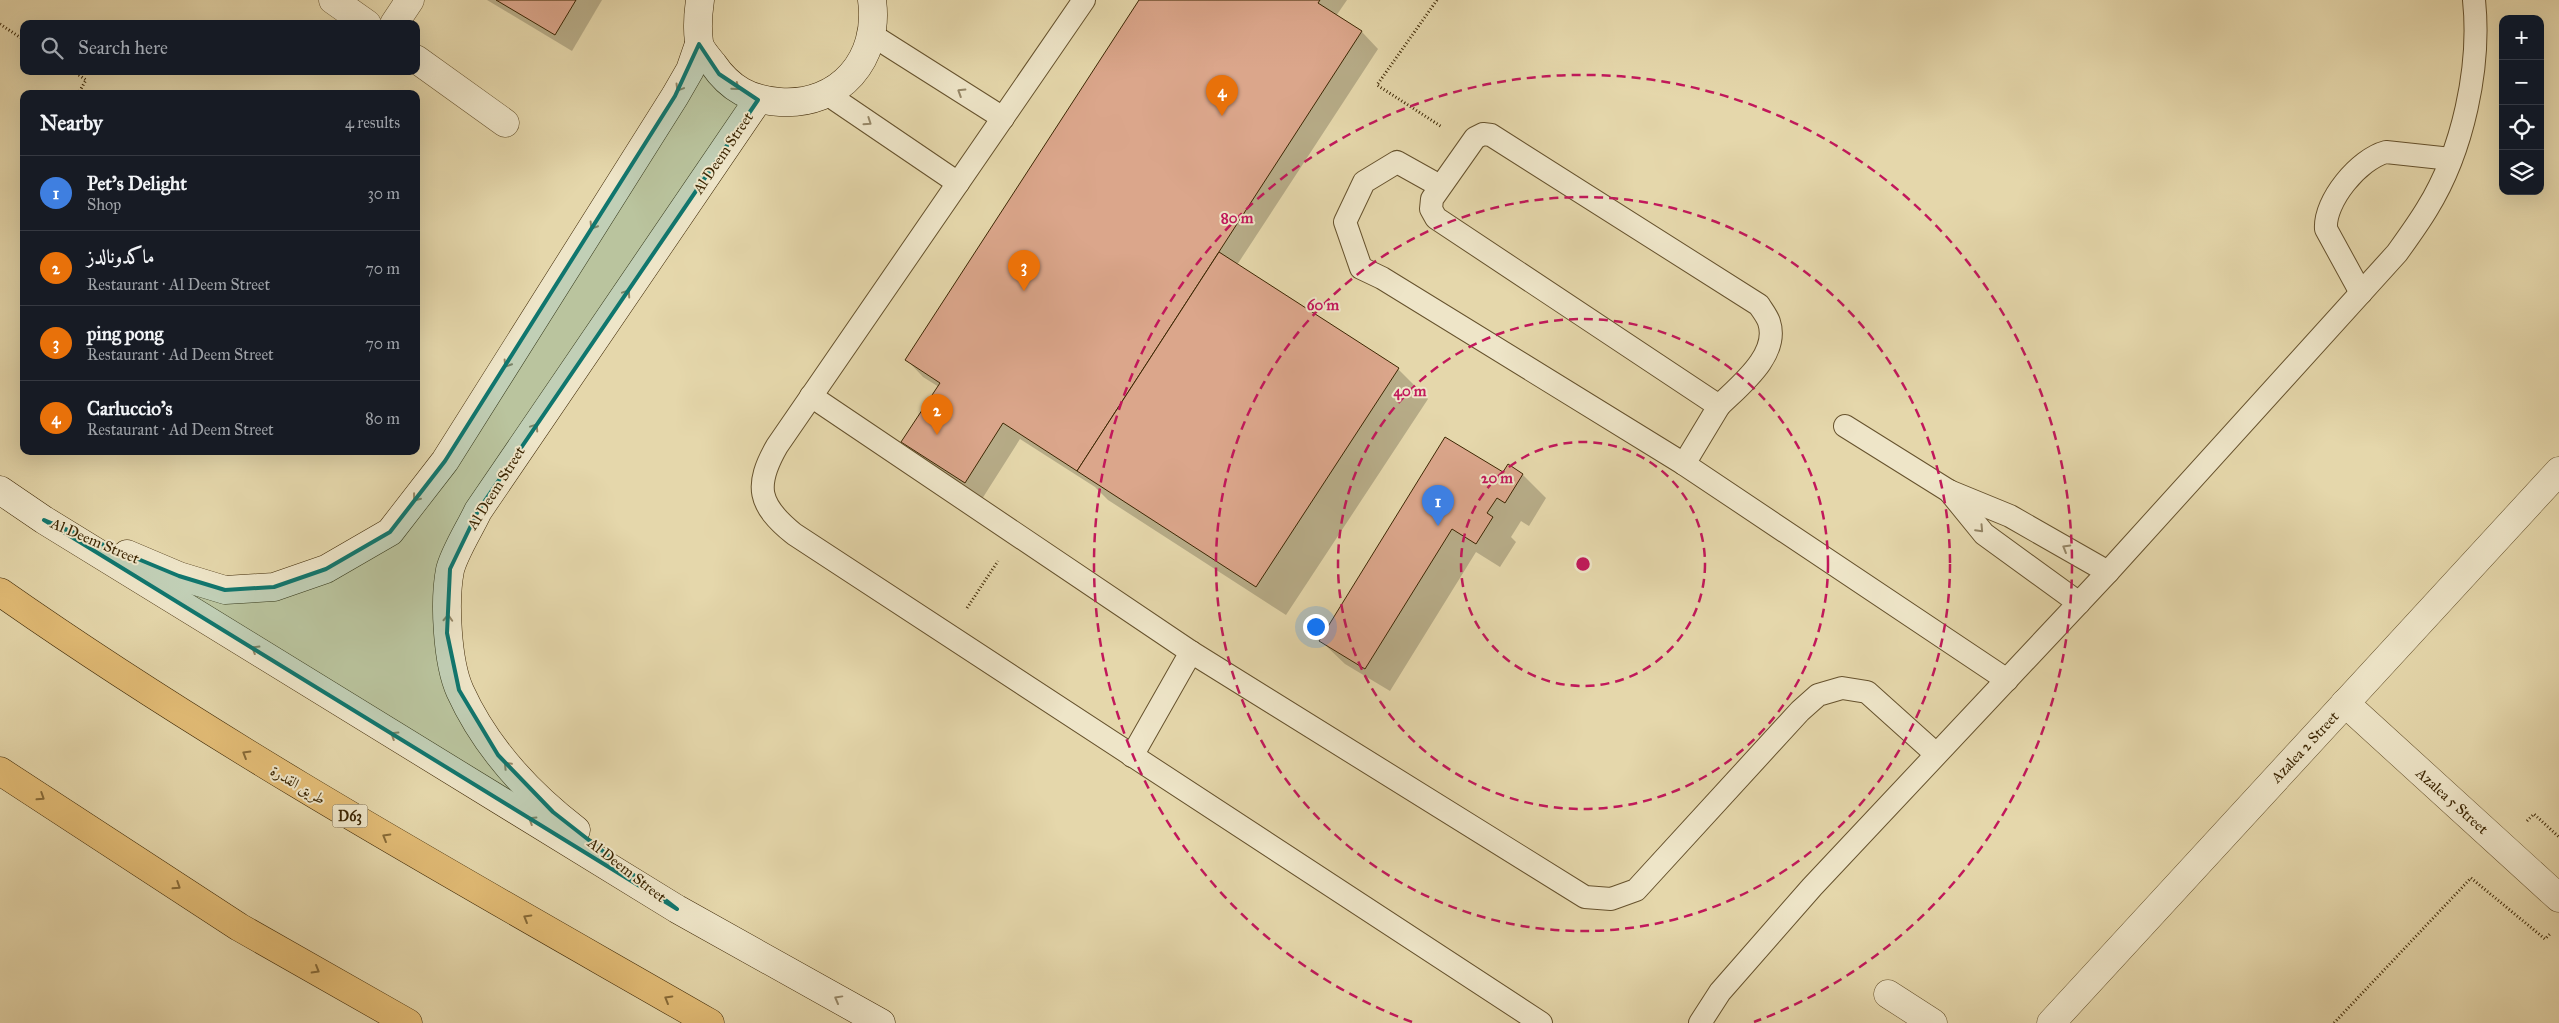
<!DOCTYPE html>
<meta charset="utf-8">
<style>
:root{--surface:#171b24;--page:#242831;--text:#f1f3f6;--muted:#9ea1a6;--line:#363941;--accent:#c59692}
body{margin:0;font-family:"IM FELL Great Primer",Amiri,serif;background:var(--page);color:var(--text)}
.controls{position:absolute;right:15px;top:15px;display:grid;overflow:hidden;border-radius:10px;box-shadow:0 5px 20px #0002}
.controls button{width:45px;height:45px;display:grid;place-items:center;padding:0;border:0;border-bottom:1px solid var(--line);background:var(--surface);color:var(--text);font:25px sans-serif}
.you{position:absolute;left:1315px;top:626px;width:18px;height:18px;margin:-12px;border:4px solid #fff;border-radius:50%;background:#1a73e8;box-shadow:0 0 0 8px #1a73e833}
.badge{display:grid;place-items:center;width:32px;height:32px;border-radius:50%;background:var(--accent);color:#fff;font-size:16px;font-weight:700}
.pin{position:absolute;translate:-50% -41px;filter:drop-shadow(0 1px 2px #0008)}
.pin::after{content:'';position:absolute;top:26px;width:18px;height:15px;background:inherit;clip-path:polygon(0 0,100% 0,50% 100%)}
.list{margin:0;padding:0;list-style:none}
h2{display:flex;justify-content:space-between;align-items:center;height:65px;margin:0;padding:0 20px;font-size:21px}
h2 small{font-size:16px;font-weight:400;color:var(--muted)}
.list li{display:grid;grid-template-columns:32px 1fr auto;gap:15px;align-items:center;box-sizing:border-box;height:75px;padding:0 20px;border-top:1px solid var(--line)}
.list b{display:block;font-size:19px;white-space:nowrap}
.list p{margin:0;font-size:16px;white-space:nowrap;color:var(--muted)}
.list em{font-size:16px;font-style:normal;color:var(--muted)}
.icon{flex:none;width:28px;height:28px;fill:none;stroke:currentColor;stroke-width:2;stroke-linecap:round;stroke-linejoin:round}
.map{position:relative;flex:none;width:2559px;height:1023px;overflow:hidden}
.search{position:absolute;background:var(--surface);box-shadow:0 5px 20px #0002;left:20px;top:20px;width:400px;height:55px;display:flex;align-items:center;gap:12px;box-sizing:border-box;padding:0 18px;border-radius:10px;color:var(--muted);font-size:19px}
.panel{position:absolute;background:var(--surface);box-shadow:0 5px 20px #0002;left:20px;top:90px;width:400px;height:365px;border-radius:10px}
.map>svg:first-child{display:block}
.shadow{fill:#0003}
.building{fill:#dba68b;stroke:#3c2603}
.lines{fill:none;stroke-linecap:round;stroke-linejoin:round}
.lane-casing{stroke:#66522d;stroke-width:24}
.street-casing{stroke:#66522d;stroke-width:29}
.secondary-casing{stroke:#3c2603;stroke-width:29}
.primary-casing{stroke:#3c2603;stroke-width:29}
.path{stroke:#3c2603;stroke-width:3;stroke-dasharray:1 2.5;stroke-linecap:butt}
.lane{stroke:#eee5c8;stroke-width:22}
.street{stroke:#eee5c8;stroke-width:28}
.secondary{stroke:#eee5c8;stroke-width:28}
.primary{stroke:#e2bc76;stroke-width:28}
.oneway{stroke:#958666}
.oneway2{stroke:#876a37}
.marked{fill:#0f766e;fill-opacity:0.2;stroke:#0f766e;stroke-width:4;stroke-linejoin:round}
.ring{fill:none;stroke:#c2185b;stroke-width:2.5;stroke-dasharray:9 6}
.labels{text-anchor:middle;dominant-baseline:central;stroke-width:4;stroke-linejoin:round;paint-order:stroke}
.shield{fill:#eee5c8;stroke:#715f3e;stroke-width:1}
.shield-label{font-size:14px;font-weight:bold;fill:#3c2603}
.street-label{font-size:15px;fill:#3c2603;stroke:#eee5c8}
.centre{fill:#c2185b;stroke:#eee5c8;stroke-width:2.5}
.ring-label{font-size:15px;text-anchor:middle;font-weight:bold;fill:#c2185b;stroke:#eee5c8;stroke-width:4;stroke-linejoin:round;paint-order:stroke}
</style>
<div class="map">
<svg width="2559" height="1023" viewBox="0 0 2559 1023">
<rect width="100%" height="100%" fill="#e5d7ab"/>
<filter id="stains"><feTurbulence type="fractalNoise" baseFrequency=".004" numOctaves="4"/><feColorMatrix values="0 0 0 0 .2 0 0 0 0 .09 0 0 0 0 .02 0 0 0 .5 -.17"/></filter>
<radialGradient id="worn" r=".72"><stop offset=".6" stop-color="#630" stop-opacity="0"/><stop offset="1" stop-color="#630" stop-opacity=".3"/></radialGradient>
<g class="shadow">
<path d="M487 0H602L572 51Z"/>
<path d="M1141 0H1347L1336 16 1362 32 1378 49 1237 265 1398 369 1428 399 1286 615 1108 500 1095 487 1020 439 982 499 919 459 902 442 939 387 923 377 907 360Z"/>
<path d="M1504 474 1523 475 1546 498 1529 526 1521 521 1511 537 1516 542 1500 567 1476 552 1390 691 1345 664 1321 641Z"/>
</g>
<g class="building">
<path d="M496 0H576L555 35Z"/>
<path d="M1139 0H1320L1318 3 1362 31 1077 471 1003 423 965 483 901 442 940 383 905 360Z"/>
<path d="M1219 252 1399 368 1256 587 1077 471Z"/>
<path d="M1445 437 1503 472 1508 464 1523 474 1505 503 1497 498 1487 513 1493 517 1476 544 1452 529 1365 669 1319 641Z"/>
</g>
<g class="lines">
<g class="lane-casing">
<g id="lane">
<path d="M1084 0 777 446C754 486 758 505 794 534L1541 1023"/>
<path d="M872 35 1003 118"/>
<path d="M827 94 958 183"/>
<path d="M1483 134 1491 135 1759 305C1762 310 1767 316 1769 322 1780 355 1739 386 1719 406L1436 218 1431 209 1432 199 1475 138Z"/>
<path d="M1440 186 1397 162 1364 182 1345 222 1361 268 1382 278 1684 464 2007 680"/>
<path d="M2361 293 2326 229C2324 201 2359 159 2386 152L2451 159"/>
<path d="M811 396 1191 652 1585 897 1611 899 1636 890 1800 711 1818 695 1842 688 1867 692 1936 754"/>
<path d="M1845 426 1949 491 2010 516 2108 572"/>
<path d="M1684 464 1719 406"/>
<path d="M1949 491 1984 534 2079 603"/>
<path d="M1132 756 1191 652"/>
<path d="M1700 1023 1720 992 1812 887 2108 572 2397 253C2407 239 2418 224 2427 209 2463 151 2481 67 2474 0"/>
</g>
</g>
<g class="street-casing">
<g id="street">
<path d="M333 0 367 24"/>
<path d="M394 24 410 0"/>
<path d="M416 59 505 123"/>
<path d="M2345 703 2559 898"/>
<path d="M1888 994 1933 1023"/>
<path d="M2051 1023 2559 471"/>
</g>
</g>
<g class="secondary-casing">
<g id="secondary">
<path d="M700 0C698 14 697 28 699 42 700 49 708 58 713 64 730 89 751 100 780 102 840 106 880 59 872 0"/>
<path d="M0 490 44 520 677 909 881 1023"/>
<path d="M127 554 179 576 225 590 274 587 326 569 390 532 445 461 675 96 690 70 699 44"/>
<path d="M576 830C528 793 485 746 460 691 447 662 444 601 450 570 454 553 470 528 478 511L758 100"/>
</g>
</g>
<g class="primary-casing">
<g id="primary">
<path d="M0 592C227 751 470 885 710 1023"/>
<path d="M0 771 239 927 408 1023"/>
</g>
</g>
<g class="path">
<path d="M1437 0 1377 85 1442 127"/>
<path d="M0 24 24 40"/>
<path d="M73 71 86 80 78 94"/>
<path d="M967 608 998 561"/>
<path d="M2527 821 2534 814 2559 837"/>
<path d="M2334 1023 2471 878 2545 939 2551 933"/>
</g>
<use href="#lane" class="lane"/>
<use href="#street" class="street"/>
<use href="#secondary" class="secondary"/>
<use href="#primary" class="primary"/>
</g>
<defs><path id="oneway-chevron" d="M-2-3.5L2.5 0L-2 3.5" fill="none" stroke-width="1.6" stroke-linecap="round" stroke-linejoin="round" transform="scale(1.25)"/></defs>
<g class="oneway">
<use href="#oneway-chevron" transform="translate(736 87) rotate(39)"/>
<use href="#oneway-chevron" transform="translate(679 88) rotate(121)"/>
<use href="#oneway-chevron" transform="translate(961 92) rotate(-148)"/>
<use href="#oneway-chevron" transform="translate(868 122) rotate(34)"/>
<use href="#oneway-chevron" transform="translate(593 226) rotate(122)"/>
<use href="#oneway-chevron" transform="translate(627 293) rotate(-56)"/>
<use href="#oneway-chevron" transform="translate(507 364) rotate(122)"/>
<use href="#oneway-chevron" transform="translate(535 427) rotate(-56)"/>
<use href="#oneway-chevron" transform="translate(416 498) rotate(128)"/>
<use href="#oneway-chevron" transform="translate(1980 529) rotate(47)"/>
<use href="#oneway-chevron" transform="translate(2066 548) rotate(-150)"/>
<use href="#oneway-chevron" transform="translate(448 618) rotate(-87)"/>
<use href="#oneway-chevron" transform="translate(255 649) rotate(-148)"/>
<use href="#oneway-chevron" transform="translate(394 735) rotate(-148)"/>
<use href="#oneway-chevron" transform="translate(507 765) rotate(-134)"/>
<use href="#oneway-chevron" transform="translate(532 820) rotate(-148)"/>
<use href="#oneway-chevron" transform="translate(838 999) rotate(-151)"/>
</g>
<g class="oneway2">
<use href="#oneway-chevron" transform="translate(246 754) rotate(-149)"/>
<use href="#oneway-chevron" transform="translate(41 797) rotate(33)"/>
<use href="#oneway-chevron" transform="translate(386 837) rotate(-150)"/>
<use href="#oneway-chevron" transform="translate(177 886) rotate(33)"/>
<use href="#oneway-chevron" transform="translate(527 918) rotate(-150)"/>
<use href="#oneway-chevron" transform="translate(316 970) rotate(30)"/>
<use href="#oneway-chevron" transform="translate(668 999) rotate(-150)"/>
</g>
<path class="marked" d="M699 44 719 74 758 100 478 511 450 569 447 633 459 690 498 755 553 812 677 909 44 520 179 576 225 590 274 587 326 569 390 532 445 461 675 96Z"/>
<g class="ring">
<circle cx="1583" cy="564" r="122"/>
<circle cx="1583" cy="564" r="245"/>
<circle cx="1583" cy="564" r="367"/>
<path d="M1412 1022A489 489 0 1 1 1754 1022"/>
</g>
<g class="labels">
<rect class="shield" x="332.5" y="804.5" width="35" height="23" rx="4"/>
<g class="shield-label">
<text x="350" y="816">D63</text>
</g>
<g class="street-label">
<text transform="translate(723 153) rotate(-56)">Al Deem Street</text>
<text transform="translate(496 488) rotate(-58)">Al Deem Street</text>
<text transform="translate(95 541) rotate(23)">Al Deem Street</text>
<text transform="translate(2305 747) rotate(-47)">Azalea 2 Street</text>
<text transform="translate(298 785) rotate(31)">طريق القدرة</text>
<text transform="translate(2452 801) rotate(42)">Azalea 5 Street</text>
<text transform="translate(627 870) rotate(38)">Al Deem Street</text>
</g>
</g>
<circle cx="1583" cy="564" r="8" class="centre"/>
<g class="ring-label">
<text x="1237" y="223">80 m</text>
<text x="1323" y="310">60 m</text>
<text x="1410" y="396">40 m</text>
<text x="1497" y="483">20 m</text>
</g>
<rect width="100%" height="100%" filter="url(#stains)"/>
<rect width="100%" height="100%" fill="url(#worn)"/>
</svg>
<div class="controls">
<button>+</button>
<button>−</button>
<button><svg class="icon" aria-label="locate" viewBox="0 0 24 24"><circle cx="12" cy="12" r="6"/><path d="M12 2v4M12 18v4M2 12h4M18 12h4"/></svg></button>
<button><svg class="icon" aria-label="layers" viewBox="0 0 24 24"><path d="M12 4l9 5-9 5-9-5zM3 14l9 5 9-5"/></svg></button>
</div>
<div class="you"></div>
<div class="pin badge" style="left:1438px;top:526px;background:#3f7fe0">1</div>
<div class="pin badge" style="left:937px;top:435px;background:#e8710a">2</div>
<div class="pin badge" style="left:1024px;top:291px;background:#e8710a">3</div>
<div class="pin badge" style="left:1222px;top:116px;background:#e8710a">4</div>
<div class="search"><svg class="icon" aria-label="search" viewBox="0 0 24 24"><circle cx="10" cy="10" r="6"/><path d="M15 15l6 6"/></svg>Search here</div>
<section class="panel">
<h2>Nearby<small>4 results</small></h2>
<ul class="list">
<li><span class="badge" style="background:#3f7fe0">1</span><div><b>Pet's Delight</b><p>Shop</p></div><em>30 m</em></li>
<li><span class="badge" style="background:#e8710a">2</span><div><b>ماكدونالدز</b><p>Restaurant · Al Deem Street</p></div><em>70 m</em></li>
<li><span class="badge" style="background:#e8710a">3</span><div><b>ping pong</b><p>Restaurant · Ad Deem Street</p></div><em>70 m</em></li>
<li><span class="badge" style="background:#e8710a">4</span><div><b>Carluccio's</b><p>Restaurant · Ad Deem Street</p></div><em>80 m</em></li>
</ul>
</section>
</div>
